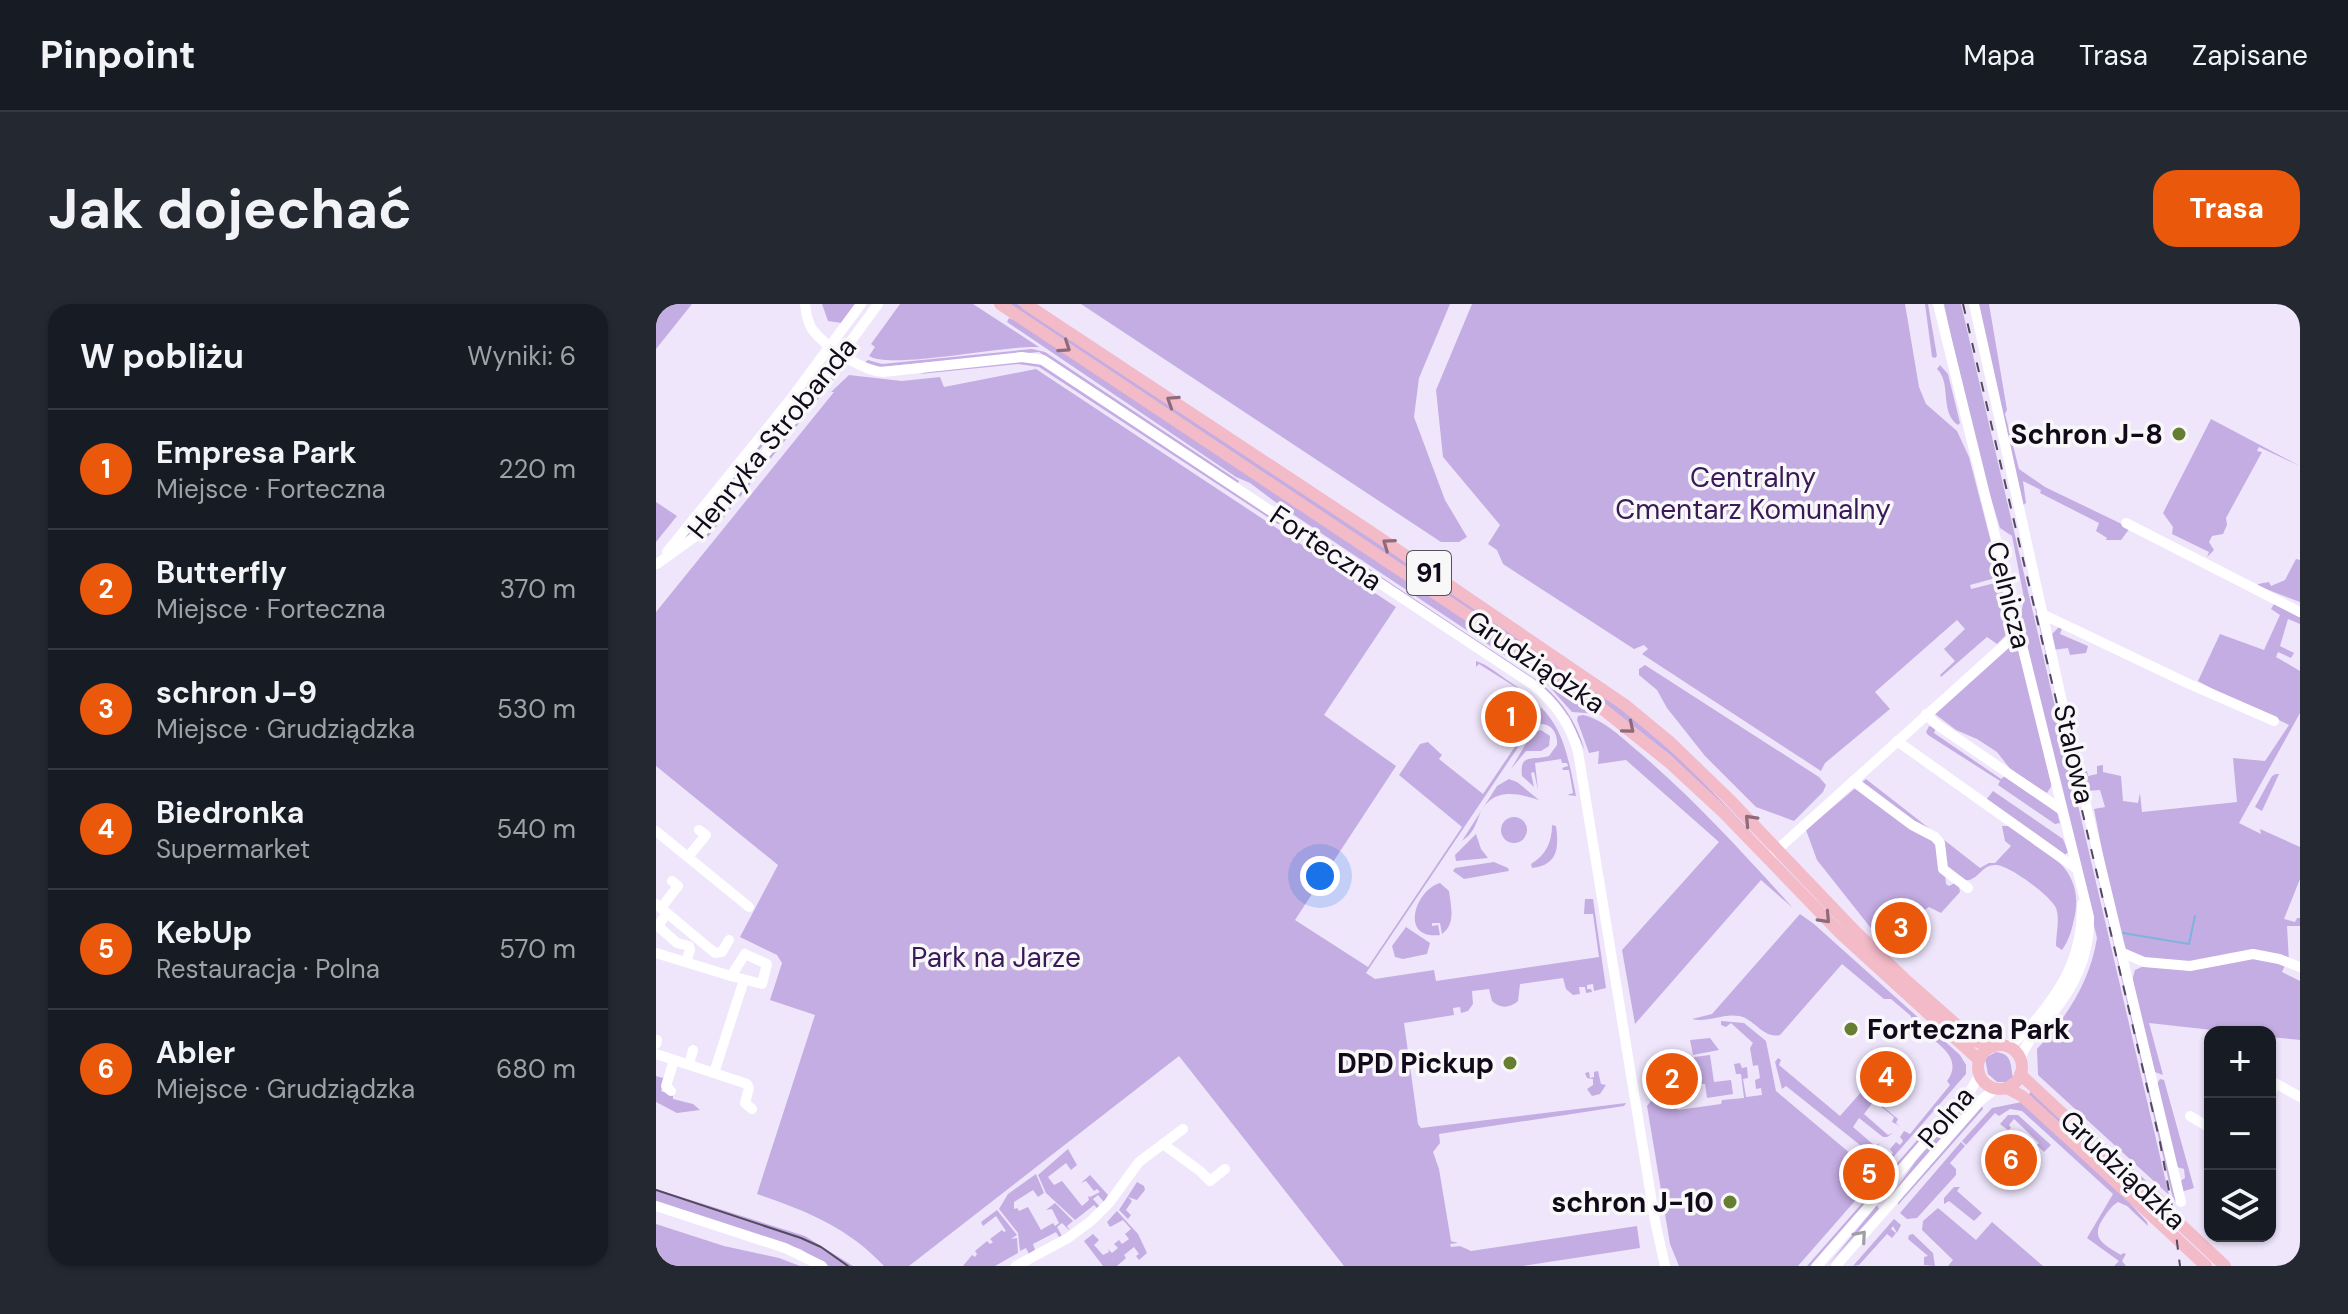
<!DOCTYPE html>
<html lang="pl">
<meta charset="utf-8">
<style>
:root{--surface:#171b24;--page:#242831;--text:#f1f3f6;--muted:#9ea1a6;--line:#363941;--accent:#ea580c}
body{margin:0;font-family:"DM Sans",sans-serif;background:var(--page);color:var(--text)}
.controls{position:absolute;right:24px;bottom:24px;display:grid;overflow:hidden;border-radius:16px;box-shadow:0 2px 6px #0004}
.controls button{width:72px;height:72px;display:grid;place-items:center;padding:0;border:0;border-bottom:2px solid var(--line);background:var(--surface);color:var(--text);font:40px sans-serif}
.you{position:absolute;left:664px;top:572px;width:28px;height:28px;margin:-20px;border:6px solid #fff;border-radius:50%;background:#1a73e8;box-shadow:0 0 0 12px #1a73e833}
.badge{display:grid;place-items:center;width:52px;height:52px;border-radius:50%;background:var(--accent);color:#fff;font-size:26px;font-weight:700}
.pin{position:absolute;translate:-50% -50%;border:4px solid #fff;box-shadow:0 2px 8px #0006}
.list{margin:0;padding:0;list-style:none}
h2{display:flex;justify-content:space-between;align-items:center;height:104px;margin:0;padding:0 32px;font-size:34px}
h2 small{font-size:26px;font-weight:400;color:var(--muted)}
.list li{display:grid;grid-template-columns:52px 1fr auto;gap:24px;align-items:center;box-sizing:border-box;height:120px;padding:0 32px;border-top:2px solid var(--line)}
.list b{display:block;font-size:30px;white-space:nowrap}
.list p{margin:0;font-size:26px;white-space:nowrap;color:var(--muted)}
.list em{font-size:26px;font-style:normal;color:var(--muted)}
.icon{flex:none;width:44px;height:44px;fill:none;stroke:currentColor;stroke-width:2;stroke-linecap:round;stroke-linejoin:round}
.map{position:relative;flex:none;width:1644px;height:962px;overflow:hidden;border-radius:24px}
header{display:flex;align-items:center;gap:48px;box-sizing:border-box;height:112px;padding:0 40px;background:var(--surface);border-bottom:2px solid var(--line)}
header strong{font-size:38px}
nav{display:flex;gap:44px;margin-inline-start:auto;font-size:28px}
.intro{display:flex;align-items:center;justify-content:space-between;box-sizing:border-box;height:192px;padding:0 48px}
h1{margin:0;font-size:56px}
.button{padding:20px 36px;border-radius:24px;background:var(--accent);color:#fff;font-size:28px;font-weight:700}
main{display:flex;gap:48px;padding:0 48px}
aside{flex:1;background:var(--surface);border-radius:24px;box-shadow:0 2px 6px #0004}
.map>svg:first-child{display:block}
.green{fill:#c4ade2}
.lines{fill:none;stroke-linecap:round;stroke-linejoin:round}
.stream{stroke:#80b2dd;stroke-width:2}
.minor{stroke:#fff;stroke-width:10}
.major{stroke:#f3bac8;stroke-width:12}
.tram{stroke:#534a5d;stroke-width:2}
.rail{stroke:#534a5d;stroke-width:2;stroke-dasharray:10 10;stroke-linecap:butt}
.oneway{stroke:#8e6a7a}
.oneway2{stroke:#a09da4}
.poi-dot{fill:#657e31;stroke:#f8f8f8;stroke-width:3}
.labels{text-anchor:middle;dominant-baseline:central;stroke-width:7;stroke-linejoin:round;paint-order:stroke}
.shield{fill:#f8f8f8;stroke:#57515d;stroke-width:2}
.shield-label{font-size:26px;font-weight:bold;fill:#12091b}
.poi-label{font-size:28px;font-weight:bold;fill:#12091b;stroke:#f8f8f8;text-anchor:end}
.street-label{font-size:28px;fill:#12091b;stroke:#f8f8f8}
.park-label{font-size:28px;fill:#3a1959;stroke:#f8f8f8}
</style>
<header>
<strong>Pinpoint</strong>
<nav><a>Mapa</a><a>Trasa</a><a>Zapisane</a></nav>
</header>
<div class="intro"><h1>Jak dojechać</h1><a class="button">Trasa</a></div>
<main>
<aside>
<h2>W pobliżu<small>Wyniki: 6</small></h2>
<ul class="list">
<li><span class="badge">1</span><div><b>Empresa Park</b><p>Miejsce · Forteczna</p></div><em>220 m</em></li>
<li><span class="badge">2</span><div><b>Butterfly</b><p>Miejsce · Forteczna</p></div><em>370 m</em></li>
<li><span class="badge">3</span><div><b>schron J-9</b><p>Miejsce · Grudziądzka</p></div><em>530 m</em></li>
<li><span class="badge">4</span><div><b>Biedronka</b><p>Supermarket</p></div><em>540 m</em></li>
<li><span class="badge">5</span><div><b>KebUp</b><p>Restauracja · Polna</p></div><em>570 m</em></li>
<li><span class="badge">6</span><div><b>Abler</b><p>Miejsce · Grudziądzka</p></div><em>680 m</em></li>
</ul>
</aside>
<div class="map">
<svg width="1644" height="962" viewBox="0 0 1644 962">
<rect width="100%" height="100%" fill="#efe6fc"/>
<g class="green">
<path d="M0 0H36L0 45Z"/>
<path d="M166 0H199L186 19 172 17Z"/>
<path d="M244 0H317L383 43C348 41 235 66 213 52L219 43 215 40Z"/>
<path d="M351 0H362L843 319 966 405 1029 459 1098 531 1014 451 925 381Z"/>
<path d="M425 0H794L763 74 758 113 789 196 811 233 803 238H785Z"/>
<path d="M816 0H1249L1263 83 1270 100 1301 127 1313 153 1342 265 1336 275 1314 281 1315 285 1339 279 1345 281 1356 325 1341 340 1331 333 1285 373 1284 371 1299 357 1288 345 1309 325 1301 316 1219 388 1234 405 1169 459 1165 467 986 350 992 345 988 341 978 345 847 260 841 246 832 240 844 221 787 153 780 86Z"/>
<path d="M1269 0H1272L1281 52 1279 54 1276 53Z"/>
<path d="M1288 0H1305L1513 891 1382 771 1381 745C1411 713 1434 678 1441 634L1364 316 1368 294 1356 232 1344 224 1317 135Z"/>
<path d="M1320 0H1333L1351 106 1349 110 1363 165 1389 183 1474 224 1465 236H1450L1451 234 1440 227 1443 219 1384 189 1385 186 1367 177 1370 199 1367 201Z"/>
<path d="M353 14 363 18 931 397 942 410 916 408 890 379 626 203 594 179 580 173 351 18Z"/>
<path d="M376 45 389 48 583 177 582 179 383 48 222 63 208 59 212 56 226 60Z"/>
<path d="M361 57 384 60 626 219 622 220 383 63 362 60 264 70 276 66Z"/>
<path d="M1284 61 1292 70 1304 119 1302 121C1283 108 1296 79 1281 65Z"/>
<path d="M165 63C161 78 133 106 122 121 90 162 64 207 23 240Z"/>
<path d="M380 65 740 303 668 411 740 462 639 616 712 663 806 523 743 471 764 440 772 438 786 451 783 455 827 490 885 404 872 391 823 360 820 363V357C830 360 841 369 851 376 903 411 908 430 920 492L911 491 917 489 913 466H907L906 464 912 462 911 459H906L905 455 879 459 882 486 878 468 875 469 878 483 866 472C863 448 878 457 893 452L901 441C902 425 892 417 877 421L710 669 719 675 778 666 780 677 943 653 937 610H928L929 595H937L950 684 938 687 937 680 931 681V685H935L936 688 930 689 929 683H923L924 690 917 691 910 685 907 674 864 680 862 697C854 704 844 705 836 697L833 685 816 687 817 700 812 707 805 709 804 703 797 704 798 711 748 719 762 820 765 824 970 799 968 802 783 830 784 839 777 848 783 865 795 937 802 939 794 940 795 943 804 942 815 947 981 922 984 944 866 962H688L523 752 253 962H228C193 924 149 906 101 890L159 711 114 696 126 659 121 651 84 633 122 561 0 462V308L178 88H175L193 71 246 77 284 73 288 83Z"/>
<path d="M176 71 179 74 52 233 50 231Z"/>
<path d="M1555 115 1644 162 1603 143 1601 147 1606 148 1570 214 1571 221 1567 230 1556 232 1553 238 1558 246 1551 253 1553 248 1516 230 1517 223 1507 209Z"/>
<path d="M0 198 21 212 0 238Z"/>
<path d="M638 215 885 379C907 398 921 419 929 447L913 413 888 385 637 216Z"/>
<path d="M1640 255 1644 256V298L1602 282V280L1613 278 1615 282 1629 276Z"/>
<path d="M1618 300 1644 313V320L1632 315 1624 342 1638 349 1635 354 1622 348 1620 353 1644 367V409L1583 519 1605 530 1604 525 1644 543V575L1628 615 1639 618 1641 614H1644V622H1631L1633 658 1597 649 1532 660 1488 656 1470 646 1459 613 1438 505 1449 503 1444 486 1430 487 1424 470 1431 467 1432 472 1441 470V462L1447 461V468L1465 472 1467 497 1482 499 1484 489 1486 508 1581 498 1577 454 1609 457 1633 421 1601 405 1590 403 1542 377 1564 330 1608 346 1624 311 1615 305Z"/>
<path d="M1379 304 1383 306 1522 899 1517 895Z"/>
<path d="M1402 324H1406L1404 330 1432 342 1430 349 1414 351 1412 344 1397 346 1396 330Z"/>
<path d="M1357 339 1362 344 1396 481 1391 489 1355 466 1341 448 1321 435 1300 426 1279 410Z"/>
<path d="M989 361 1163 473 1170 481 1167 488 1138 517 1100 503 1049 452 1011 404 1001 386 983 371V365Z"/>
<path d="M927 411C949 416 967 435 984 449 1040 497 1088 550 1137 604L1105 576 979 720 966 646 1063 538 970 456 942 460 943 447 933 449 921 416 922 412Z"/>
<path d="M1273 422 1280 424 1278 429 1345 475 1349 472 1401 508 1404 519 1399 520 1342 481 1344 477 1272 431 1270 428Z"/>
<path d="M885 426 894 432 893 442 885 447H870L855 465 876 429Z"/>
<path d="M1620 470H1623L1606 507 1599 503 1616 472Z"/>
<path d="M853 475 861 478 883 496C862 489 835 482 823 512 819 523 816 530 806 537L841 482Z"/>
<path d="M1210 475 1324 564 1333 559H1339L1355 542 1349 537 1346 522H1353C1387 546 1428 562 1419 611 1416 624 1414 635 1406 646L1400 642C1400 631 1404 614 1400 604 1395 592 1353 561 1340 561 1327 560 1324 573 1313 576 1306 577 1296 572 1289 570L1290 580 1293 582 1299 579 1303 582 1304 588 1285 609 1273 603 1264 609 1237 650 1233 647 1161 556 1150 526Z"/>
<path d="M1337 487 1407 535 1412 548 1409 551 1330 496Z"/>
<circle cx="858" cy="526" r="13"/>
<path d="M896 521 900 522C903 544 902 561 876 564L875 560C890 551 896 538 896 521Z"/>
<path d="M820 530 825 545 832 554 800 557 799 551Z"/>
<path d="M838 558 852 564 853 567 808 575 797 567 799 564Z"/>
<path d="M784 579 793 587C795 603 800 620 786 630L784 619H776V622L782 621 784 631C743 636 759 586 784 579Z"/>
<path d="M1144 610 1158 620 1304 751 1310 761V770L1142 962H1023L1014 940 991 802 998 793 1000 801 1019 798 1022 806 1065 800 1066 796 1088 794 1085 770H1080L1078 760 1084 759 1086 764 1091 763 1092 774 1087 775 1090 793 1106 791 1105 784 1100 785 1099 776 1104 774 1102 761 1097 762 1094 744 1097 739 1075 719 1070 723 1065 721V717L1088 719 1110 737 1120 787 1220 871 1225 864 1224 857 1229 850 1234 853 1237 849 1234 845 1240 838 1244 841 1247 837 1244 833 1248 827 1254 830 1294 781 1291 777C1308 754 1282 740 1265 726L1268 722 1265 720 1262 724 1255 717V712L1235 695H1228L1186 660 1124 731C1107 735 1099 715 1083 712 1067 709 1052 719 1036 715L1056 710Z"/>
<path d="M750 623 774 639 771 650 747 655 739 653 736 642Z"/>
<path d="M1598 652 1629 661 1626 668 1644 677V736L1614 733V728H1574L1493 719 1507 771 1499 768 1476 677 1479 666 1488 662Z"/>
<path d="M1054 734 1063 746 1037 751 1034 736Z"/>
<path d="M1340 748C1357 750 1354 761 1357 773L1350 778H1341L1332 770 1329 754Z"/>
<path d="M1054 751 1058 778 1075 776 1077 790 1051 794 1049 780H1042L1038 753Z"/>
<path d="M1122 754 1125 756 1123 761 1184 812 1207 786 1242 815 1240 819 1244 822 1236 818 1238 813 1218 797 1208 810 1232 831 1237 829 1231 833H1227L1203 814 1197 823 1219 842 1224 839 1212 854 1214 849 1130 782 1126 785 1119 758Z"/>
<path d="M12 765 5 787 17 792V795L37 800 44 806 21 809 0 798V772L7 774Z"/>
<path d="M942 767 945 780 950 781 944 790 936 792 931 785 937 781V775L931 774 929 769 933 768 934 774 938 773V768Z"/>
<path d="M1504 775 1508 776 1538 884 1525 888 1523 878 1529 874 1528 865 1521 863 1500 781Z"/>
<path d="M1382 780 1515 899V904Z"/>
<path d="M1305 786H1308L1154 962H1151Z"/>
<path d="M1375 787 1516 918 1518 927 1372 792Z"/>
<path d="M1315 793 1319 796 1232 896 1266 848Z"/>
<path d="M1366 798 1464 888 1491 918 1492 922 1471 902 1462 898C1454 903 1450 910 1445 918 1435 936 1451 942 1465 951L1467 949 1470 950 1466 957 1470 962H1458L1463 957 1431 934 1457 890 1366 807 1354 805 1343 812 1339 809 1310 841 1306 837 1336 804Z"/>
<path d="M1326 802 1327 805 1242 901V898Z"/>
<path d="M1352 811H1362L1395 841 1388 848 1381 841 1383 839 1358 815 1353 821 1355 824 1352 826 1344 820Z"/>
<path d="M1305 838 1309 842 1294 859 1300 865V871L1261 914 1251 915 1244 909Z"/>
<path d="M412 845 421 861 415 866 410 859 392 873 398 881 406 877 426 902 433 896 432 892 434 893 444 888 441 885 438 887 430 877 425 879 434 871 452 891 448 898 442 891 437 895 444 903 442 905 438 901 419 916 390 889 382 871Z"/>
<path d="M380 870 388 889 382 893 377 886 358 898V905L361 904 363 907 372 903 385 926 397 919 399 922 403 919 396 905 390 906 399 899 417 917 411 922 414 927 406 919 401 923 406 932 403 933 400 928 377 940 379 946 373 950 370 944 364 947 362 929 343 905 352 890Z"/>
<path d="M481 878 488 882 489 886 481 896 472 893 476 897 470 906 475 911 472 915 463 906Z"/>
<path d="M1298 883H1304L1301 887 1326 909 1318 917 1293 897 1288 900V894Z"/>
<path d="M0 885 149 932 197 962H173L144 945 0 898Z"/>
<path d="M1221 901 1223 905 1171 962Z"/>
<path d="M1282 904 1320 936 1336 918 1387 962H1292L1297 956 1266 926 1267 917Z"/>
<path d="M341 906 361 931 355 935 361 934 362 949 339 962H307L316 951 319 953 321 950 319 947 331 937 334 940 337 938 334 935 346 926 348 928 350 927 340 912 327 922 325 918Z"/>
<path d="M461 907 482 930 491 949 483 956 480 952 483 950 478 943 468 951 470 954 461 962H447L428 937 437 930 443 936 438 941 447 951 453 948 452 945 456 949 462 944 458 940 463 936 466 940 473 935 469 930 475 925 467 916 454 923 451 918Z"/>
<path d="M1238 915 1245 921 1241 929 1237 922 1235 925 1240 929 1236 934 1231 930 1203 961 1197 962Z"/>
<path d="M0 920 68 942 123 954 144 962H0Z"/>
<path d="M1257 930 1277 949 1279 962 1268 961V953L1272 952 1252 935 1253 931Z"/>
</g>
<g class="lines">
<path class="stream" d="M1467 629 1533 640 1539 612"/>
<g class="minor">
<path d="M149 0C150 9 151 17 156 25 168 42 207 67 227 68L366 53 387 56 876 380C899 399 914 419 922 448L999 917 1009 962"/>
<path d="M1282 0 1433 613C1434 654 1417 685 1392 715 1381 728 1369 739 1364 756"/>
<path d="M1318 0 1414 434 1525 898"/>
<path d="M1470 219 1644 308"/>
<path d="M11 248 134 96 205 0"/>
<path d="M1 260 47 227 143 108 222 0"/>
<path d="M1386 310 1531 379 1618 417"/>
<path d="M1270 410 1280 420 1406 506"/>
<path d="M1241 437 1421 565"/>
<path d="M1197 477 1256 521 1279 533 1284 539 1287 565 1312 584"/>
<path d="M0 527 93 603"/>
<path d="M32 553 50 531 43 526"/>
<path d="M1112 554 1363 328"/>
<path d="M0 600 59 649 66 648 73 636"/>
<path d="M5 604 22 582 16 577"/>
<path d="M11 609 4 619V624L21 639 33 642 34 646 30 658"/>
<path d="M0 649 75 672"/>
<path d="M1467 649 1488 658 1534 662 1597 650 1623 655 1644 663"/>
<path d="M89 650 111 660 106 680 75 672Z"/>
<path d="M0 740 1 736"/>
<path d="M1350 742C1362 737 1369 727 1378 718 1409 682 1427 648 1426 600"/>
<path d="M0 750 58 769 88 676"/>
<path d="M33 760 37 746"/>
<path d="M58 769 91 780 93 784 89 799 96 805"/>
<path d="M15 787 10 782 18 756"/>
<path d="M1614 791 1619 779 1644 793"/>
<path d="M1534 812 1554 824"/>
<path d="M507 840 544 867 554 877 569 865"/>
<path d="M0 902 129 944 166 962"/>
<path d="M360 962 412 934 435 917 453 899 483 858 527 825"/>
<path d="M1161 962 1314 787 1323 772"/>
<path d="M1180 962 1325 796 1339 785"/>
</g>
<g class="major">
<path d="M344 0 914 379 1014 459 1067 508 1184 629 1323 756"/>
<path d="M370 0 718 230 969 401 1015 439 1074 496 1197 625 1252 678 1319 737 1334 743"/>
<circle cx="1344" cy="763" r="22"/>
<path d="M1364 770 1569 962"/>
<path d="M1351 784 1366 792 1422 843 1550 962"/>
</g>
<path class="tram" d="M0 886 145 934 165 943 192 962"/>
<path class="rail" d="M1307 0 1504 838 1518 914 1524 962"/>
</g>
<defs><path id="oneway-chevron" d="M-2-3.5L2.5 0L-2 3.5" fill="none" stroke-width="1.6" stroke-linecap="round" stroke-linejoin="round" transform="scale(2)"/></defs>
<g class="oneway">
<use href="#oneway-chevron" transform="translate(409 43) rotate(34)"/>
<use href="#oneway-chevron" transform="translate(516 97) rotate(-147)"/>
<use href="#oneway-chevron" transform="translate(732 240) rotate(-145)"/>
<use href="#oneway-chevron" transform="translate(973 424) rotate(40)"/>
<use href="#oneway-chevron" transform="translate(1094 516) rotate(-133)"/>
<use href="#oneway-chevron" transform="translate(1169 614) rotate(47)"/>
</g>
<use class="oneway2" href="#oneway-chevron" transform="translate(1205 932) rotate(-49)"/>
<g class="poi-dot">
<circle cx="1523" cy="130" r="8"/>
<circle cx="1195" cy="725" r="8"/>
<circle cx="854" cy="759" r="8"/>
<circle cx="1074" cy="898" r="8"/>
</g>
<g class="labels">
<rect class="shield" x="751" y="247" width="44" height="44" rx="6"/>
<g class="shield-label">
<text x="773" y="269">91</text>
</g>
<g class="poi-label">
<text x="1507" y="130">Schron J-8</text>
<text x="1211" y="725" text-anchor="start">Forteczna Park</text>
<text x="838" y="759">DPD Pickup</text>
<text x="1058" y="898">schron J-10</text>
</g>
<g class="street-label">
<text transform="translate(116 134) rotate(-51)">Henryka Strobanda</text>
<text transform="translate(670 244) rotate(34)">Forteczna</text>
<text transform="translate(1353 291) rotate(76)">Celnicza</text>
<text transform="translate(880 358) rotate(34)">Grudziądzka</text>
<text transform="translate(1418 450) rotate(77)">Stalowa</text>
<text transform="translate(1290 813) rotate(-50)">Polna</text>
<text transform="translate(1467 866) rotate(43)">Grudziądzka</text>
</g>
<g class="park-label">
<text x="1097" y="173">Centralny<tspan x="1097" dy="32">Cmentarz Komunalny</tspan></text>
<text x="340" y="653">Park na Jarze</text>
</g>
</g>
</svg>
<div class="controls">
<button>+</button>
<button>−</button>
<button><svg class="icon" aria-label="layers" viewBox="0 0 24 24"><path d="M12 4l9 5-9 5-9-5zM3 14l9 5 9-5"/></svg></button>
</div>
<div class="you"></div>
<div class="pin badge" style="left:855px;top:413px">1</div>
<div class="pin badge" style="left:1016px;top:775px">2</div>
<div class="pin badge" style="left:1245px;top:624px">3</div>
<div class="pin badge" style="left:1230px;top:773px">4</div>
<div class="pin badge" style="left:1213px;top:870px">5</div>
<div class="pin badge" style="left:1355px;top:856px">6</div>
</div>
</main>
